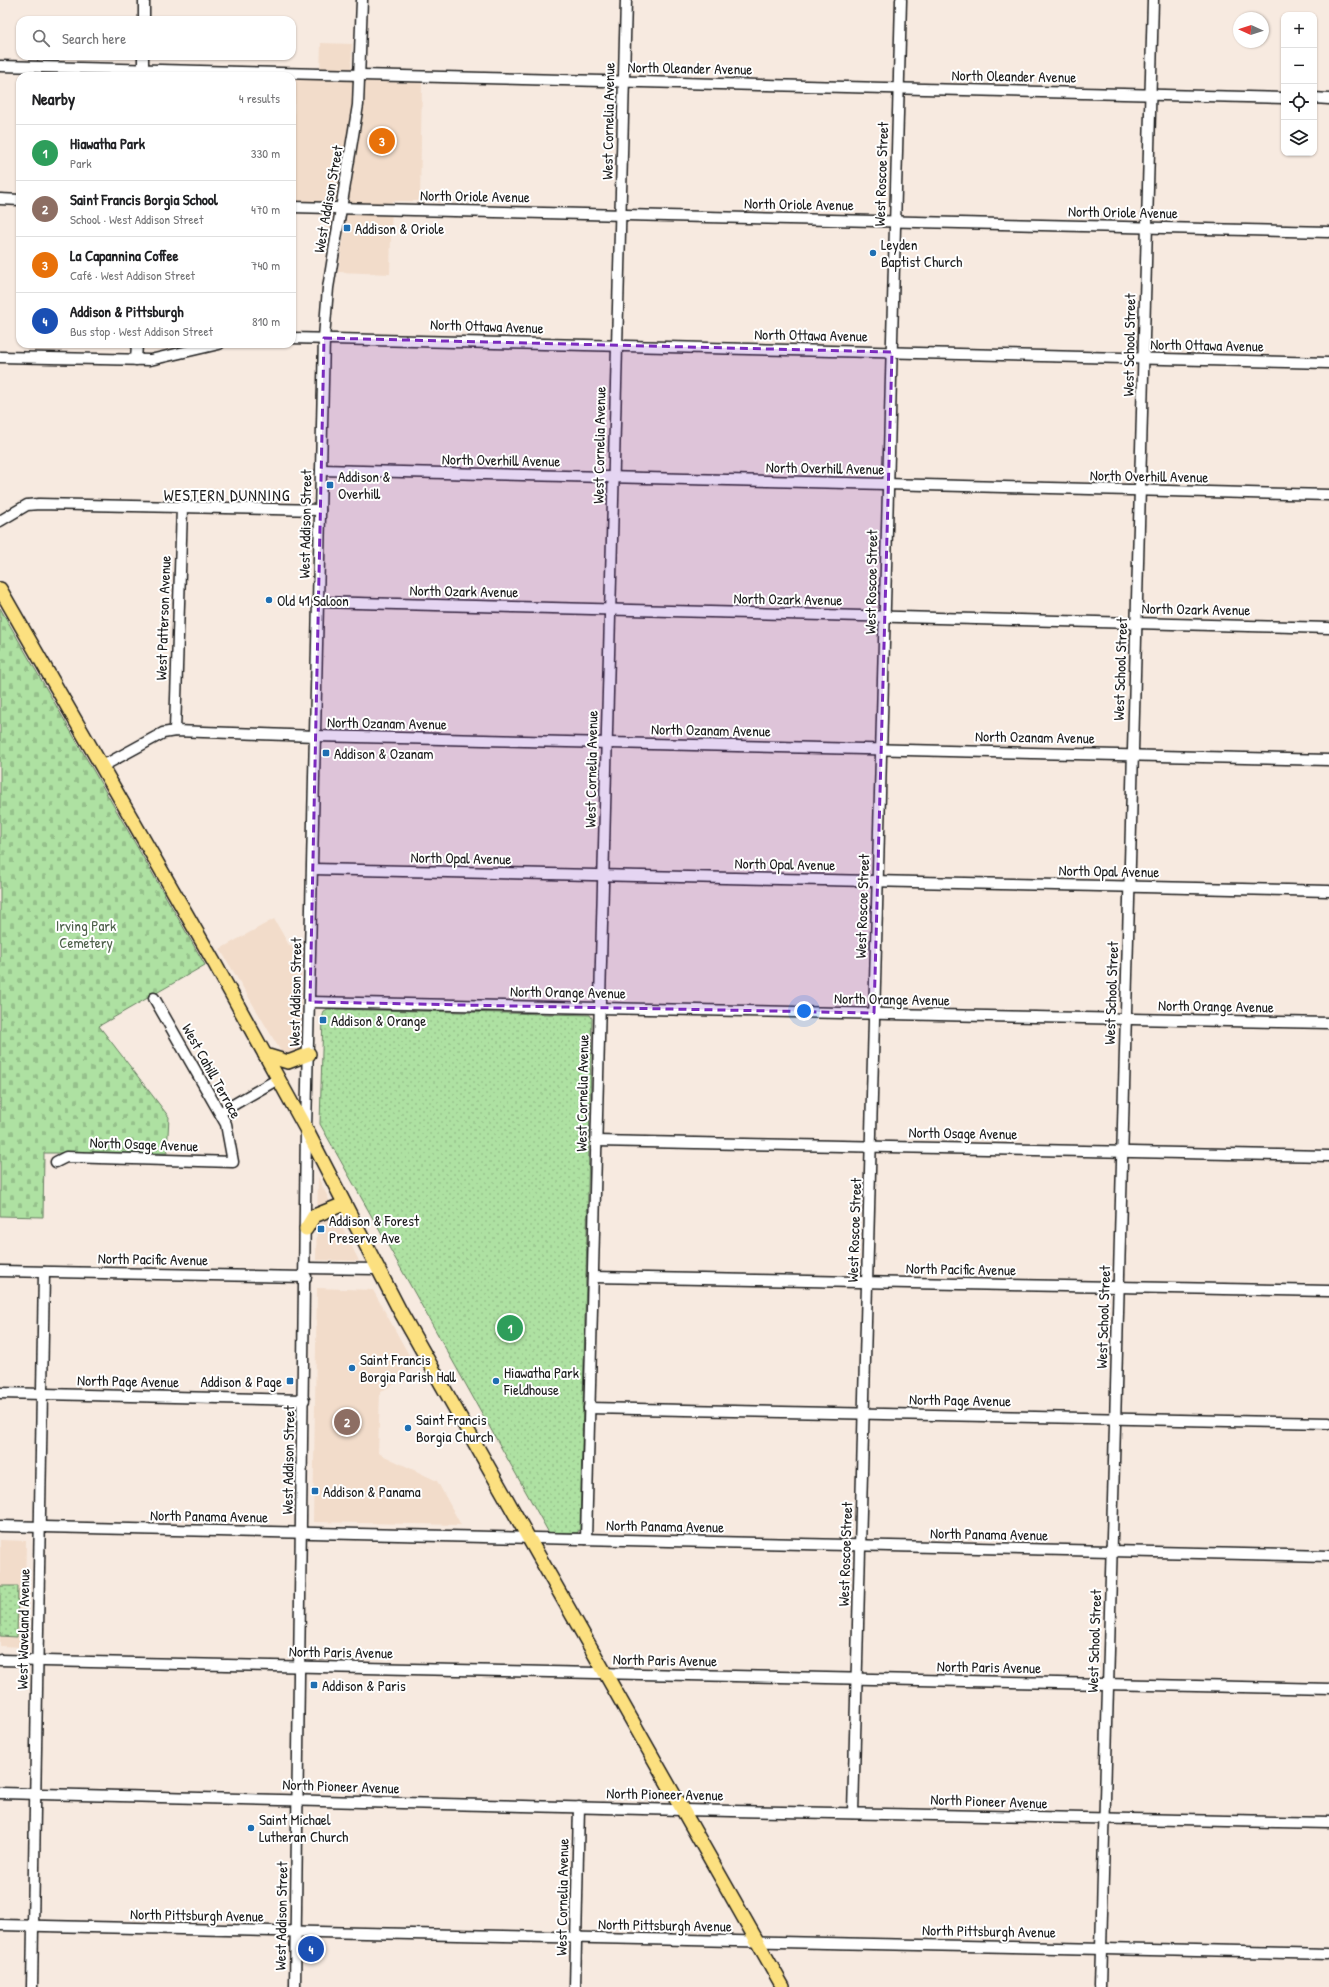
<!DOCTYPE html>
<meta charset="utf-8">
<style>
:root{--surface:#fff;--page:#f6f6f6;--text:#202124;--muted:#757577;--line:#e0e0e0;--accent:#1f6fb2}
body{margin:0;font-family:"Patrick Hand",sans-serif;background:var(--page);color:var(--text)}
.controls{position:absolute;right:12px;top:12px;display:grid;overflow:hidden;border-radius:8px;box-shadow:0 1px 3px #0004}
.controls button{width:36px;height:36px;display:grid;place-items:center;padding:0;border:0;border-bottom:1px solid var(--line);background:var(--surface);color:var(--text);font:20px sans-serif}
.compass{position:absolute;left:1233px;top:12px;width:36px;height:36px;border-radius:50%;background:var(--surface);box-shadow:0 1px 3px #0004;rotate:273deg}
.you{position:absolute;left:804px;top:1011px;width:14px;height:14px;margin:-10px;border:3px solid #fff;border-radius:50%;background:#1a73e8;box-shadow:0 0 0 6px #1a73e833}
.badge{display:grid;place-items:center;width:26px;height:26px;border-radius:50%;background:var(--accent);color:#fff;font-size:13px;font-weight:700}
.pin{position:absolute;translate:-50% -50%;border:2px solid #fff;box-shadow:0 1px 4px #0006}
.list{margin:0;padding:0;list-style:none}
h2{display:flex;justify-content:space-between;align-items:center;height:52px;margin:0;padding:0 16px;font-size:17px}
h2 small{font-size:13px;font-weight:400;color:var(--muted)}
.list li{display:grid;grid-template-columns:26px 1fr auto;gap:12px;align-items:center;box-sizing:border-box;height:56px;padding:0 16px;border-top:1px solid var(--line)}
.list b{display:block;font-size:15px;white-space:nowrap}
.list p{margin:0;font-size:13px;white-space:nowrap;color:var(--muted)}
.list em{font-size:13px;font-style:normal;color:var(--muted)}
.icon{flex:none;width:22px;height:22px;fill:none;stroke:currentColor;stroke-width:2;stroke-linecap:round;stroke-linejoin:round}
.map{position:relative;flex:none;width:1329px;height:1987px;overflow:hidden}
.search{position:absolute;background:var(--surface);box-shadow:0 1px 3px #0004;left:16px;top:16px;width:280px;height:44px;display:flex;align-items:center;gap:10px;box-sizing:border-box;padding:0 14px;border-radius:12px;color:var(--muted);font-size:15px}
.panel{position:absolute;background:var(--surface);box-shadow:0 1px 3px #0004;left:16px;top:72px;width:280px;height:276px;border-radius:12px}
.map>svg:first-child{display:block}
.built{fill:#f2dcca}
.cemetery{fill:url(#cemetery-stones);stroke:#657e5f}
.park{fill:url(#park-dots);stroke:#657e5f}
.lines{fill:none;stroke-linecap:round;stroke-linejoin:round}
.minor-casing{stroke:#1c1c1c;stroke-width:13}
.major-casing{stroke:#1c1c1c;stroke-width:16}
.minor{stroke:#fff;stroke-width:10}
.major{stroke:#fce080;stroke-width:13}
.marked{fill:#7b2cbf;fill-opacity:0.2;stroke:#7b2cbf;stroke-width:3;stroke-dasharray:8 5;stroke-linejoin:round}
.poi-dot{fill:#1f6fb2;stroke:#fff;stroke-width:1.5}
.labels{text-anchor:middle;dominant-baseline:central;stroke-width:4;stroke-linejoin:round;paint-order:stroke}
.street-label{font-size:15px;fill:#1c1c1c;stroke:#fff}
.poi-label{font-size:15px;fill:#1c1c1c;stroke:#fff;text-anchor:start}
.park-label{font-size:15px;fill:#4f614b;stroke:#fff}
.neighbourhood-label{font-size:16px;letter-spacing:1px;fill:#1c1c1c;stroke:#fff}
</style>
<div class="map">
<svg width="1329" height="1987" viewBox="0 0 1329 1987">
<defs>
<pattern id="cemetery-stones" width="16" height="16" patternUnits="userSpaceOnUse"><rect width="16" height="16" fill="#aee1a2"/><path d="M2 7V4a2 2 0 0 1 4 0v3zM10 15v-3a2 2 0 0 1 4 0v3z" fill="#95c08b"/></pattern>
<pattern id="park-dots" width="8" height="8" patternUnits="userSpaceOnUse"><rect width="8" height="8" fill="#aee1a2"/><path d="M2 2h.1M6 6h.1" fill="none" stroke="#95c08b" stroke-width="1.8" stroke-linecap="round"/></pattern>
</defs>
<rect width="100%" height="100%" fill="#f7eae0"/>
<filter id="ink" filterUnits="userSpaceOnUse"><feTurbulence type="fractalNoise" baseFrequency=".025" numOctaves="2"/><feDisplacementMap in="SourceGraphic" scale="8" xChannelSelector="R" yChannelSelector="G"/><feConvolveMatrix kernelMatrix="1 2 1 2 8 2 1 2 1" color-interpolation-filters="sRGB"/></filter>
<g filter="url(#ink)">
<g class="built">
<path d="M321 43 352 44 351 81 422 83 420 201H392L390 274 338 272 349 204 292 203 295 75H320Z"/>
<path d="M274 919 289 945H302L300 1053 283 1055 220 949Z"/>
<path d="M318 1177 359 1261 316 1260Z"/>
<path d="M317 1288 373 1290 415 1366 400 1381 380 1392 378 1453 437 1481 461 1525 313 1522Z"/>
<path d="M0 1540 26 1541 24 1647 0 1646Z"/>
</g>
<path class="cemetery" d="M0 608 205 965 99 1026 169 1117 167 1153H44L43 1217 0 1216Z"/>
<g class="park">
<path d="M328 1009 590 1015 592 1018 580 1529 577 1533H549L320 1124 323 1015 324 1011Z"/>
<path d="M0 1586H18L17 1637 0 1636Z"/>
</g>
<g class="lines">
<g class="minor-casing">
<g id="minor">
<path d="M144 20V0"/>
<path d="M0 66 1284 98"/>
<path d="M143 76V56"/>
<path d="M1314 98 1329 99"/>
<path d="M0 199 20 200"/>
<path d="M292 207 1329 232"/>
<path d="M292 338 1329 363"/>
<path d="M0 357 150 360 219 344"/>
<path d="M136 360 137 344"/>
<path d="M321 470 1329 495"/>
<path d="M0 521 27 505 39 504 320 510"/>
<path d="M318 602 1329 628"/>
<path d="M175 731 182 507"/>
<path d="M101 767 163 733 175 731 316 736 1329 760"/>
<path d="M313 869 1329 891"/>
<path d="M310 1002 1329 1023"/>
<path d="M221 1112 278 1079"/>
<path d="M596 1141 1329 1156"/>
<path d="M56 1162 66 1157 233 1162 226 1124 154 998"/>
<path d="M306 1268 377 1269"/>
<path d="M0 1271 306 1277"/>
<path d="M593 1277 1329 1291"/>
<path d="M0 1393 304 1400"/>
<path d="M589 1408 1329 1423"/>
<path d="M0 1526 1329 1556"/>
<path d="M586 1539 626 0"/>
<path d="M0 1660 1329 1689"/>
<path d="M0 1793 683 1810 1329 1823"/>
<path d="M853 1813 901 0"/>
<path d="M0 1925 1329 1954"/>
<path d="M32 1987 44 1272"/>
<path d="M295 1987 306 1129 324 338 328 288 358 105 362 0"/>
<path d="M575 1987 579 1807"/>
<path d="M1100 1987 1153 0"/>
</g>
</g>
<g class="major-casing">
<g id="major">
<path d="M0 589 215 964 306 1129 400 1311 783 1987"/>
<path d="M265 1055 288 1062 309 1054"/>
<path d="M306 1229 314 1216 344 1204"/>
</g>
</g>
<use href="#minor" class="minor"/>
<use href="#major" class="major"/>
</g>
</g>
<path class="marked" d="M324 338 892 352 874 1013 310 1002Z"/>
<g class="poi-dot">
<rect x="343" y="224" width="8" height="8" rx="2"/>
<circle cx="873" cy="253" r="4"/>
<rect x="326" y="481" width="8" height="8" rx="2"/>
<circle cx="269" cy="600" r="4"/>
<rect x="322" y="749" width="8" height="8" rx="2"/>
<rect x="319" y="1016" width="8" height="8" rx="2"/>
<rect x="317" y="1225" width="8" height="8" rx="2"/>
<circle cx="352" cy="1368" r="4"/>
<rect x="286" y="1377" width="8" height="8" rx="2"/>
<circle cx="496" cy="1381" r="4"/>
<circle cx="408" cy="1428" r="4"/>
<rect x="311" y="1487" width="8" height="8" rx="2"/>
<rect x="310" y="1681" width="8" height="8" rx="2"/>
<circle cx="251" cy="1828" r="4"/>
</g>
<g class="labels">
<g class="street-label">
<text transform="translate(690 68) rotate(1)">North Oleander Avenue</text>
<text transform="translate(1014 76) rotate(1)">North Oleander Avenue</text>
<text transform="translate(608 121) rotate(-89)">West Cornelia Avenue</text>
<text transform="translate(881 174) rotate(-88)">West Roscoe Street</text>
<text transform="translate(475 196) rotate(1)">North Oriole Avenue</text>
<text transform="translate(328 199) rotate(-80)">West Addison Street</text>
<text transform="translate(799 204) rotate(1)">North Oriole Avenue</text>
<text transform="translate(1123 212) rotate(1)">North Oriole Avenue</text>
<text transform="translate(487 326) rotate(2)">North Ottawa Avenue</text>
<text transform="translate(811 335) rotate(1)">North Ottawa Avenue</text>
<text transform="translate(1129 345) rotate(-89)">West School Street</text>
<text transform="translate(1207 345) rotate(1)">North Ottawa Avenue</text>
<text transform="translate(599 445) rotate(-89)">West Cornelia Avenue</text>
<text transform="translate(501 460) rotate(1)">North Overhill Avenue</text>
<text transform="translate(825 468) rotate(1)">North Overhill Avenue</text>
<text transform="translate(1149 476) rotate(1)">North Overhill Avenue</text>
<text transform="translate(305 524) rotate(-89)">West Addison Street</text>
<text transform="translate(871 582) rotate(-89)">West Roscoe Street</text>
<text transform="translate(464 591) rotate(1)">North Ozark Avenue</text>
<text transform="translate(788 599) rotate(1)">North Ozark Avenue</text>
<text transform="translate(1196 609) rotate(1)">North Ozark Avenue</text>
<text transform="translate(163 618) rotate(-88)">West Patterson Avenue</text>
<text transform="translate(1120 669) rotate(-88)">West School Street</text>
<text transform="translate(387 723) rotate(1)">North Ozanam Avenue</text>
<text transform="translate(711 730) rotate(1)">North Ozanam Avenue</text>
<text transform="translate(1035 737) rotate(1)">North Ozanam Avenue</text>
<text transform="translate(591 769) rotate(-89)">West Cornelia Avenue</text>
<text transform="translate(461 858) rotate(1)">North Opal Avenue</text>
<text transform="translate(785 864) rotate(1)">North Opal Avenue</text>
<text transform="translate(1109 871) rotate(1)">North Opal Avenue</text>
<text transform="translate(862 906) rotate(-88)">West Roscoe Street</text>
<text transform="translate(295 992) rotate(-89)">West Addison Street</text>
<text transform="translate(568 992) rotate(1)">North Orange Avenue</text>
<text transform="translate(1111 993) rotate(-88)">West School Street</text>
<text transform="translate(892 999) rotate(1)">North Orange Avenue</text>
<text transform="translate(1216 1006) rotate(1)">North Orange Avenue</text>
<text transform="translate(212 1071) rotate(61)">West Cahill Terrace</text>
<text transform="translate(582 1093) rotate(-89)">West Cornelia Avenue</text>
<text transform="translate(963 1133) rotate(1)">North Osage Avenue</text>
<text transform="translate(144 1144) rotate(2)">North Osage Avenue</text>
<text transform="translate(854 1230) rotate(-88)">West Roscoe Street</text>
<text transform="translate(153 1259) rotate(1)">North Pacific Avenue</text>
<text transform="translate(961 1269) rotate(1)">North Pacific Avenue</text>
<text transform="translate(1103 1317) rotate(-88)">West School Street</text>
<text transform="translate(128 1381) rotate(1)">North Page Avenue</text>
<text transform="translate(960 1400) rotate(1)">North Page Avenue</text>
<text transform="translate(288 1460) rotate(-89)">West Addison Street</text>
<text transform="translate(209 1516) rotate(1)">North Panama Avenue</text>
<text transform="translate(665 1526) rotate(1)">North Panama Avenue</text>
<text transform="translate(989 1534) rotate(1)">North Panama Avenue</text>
<text transform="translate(845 1554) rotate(-88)">West Roscoe Street</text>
<text transform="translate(23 1629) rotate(-89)">West Waveland Avenue</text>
<text transform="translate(1094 1641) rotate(-88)">West School Street</text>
<text transform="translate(341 1652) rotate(1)">North Paris Avenue</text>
<text transform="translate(665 1660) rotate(1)">North Paris Avenue</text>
<text transform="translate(989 1667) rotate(1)">North Paris Avenue</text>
<text transform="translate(341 1786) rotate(2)">North Pioneer Avenue</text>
<text transform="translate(665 1794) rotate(1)">North Pioneer Avenue</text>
<text transform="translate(989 1801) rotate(2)">North Pioneer Avenue</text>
<text transform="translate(562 1897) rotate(-89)">West Cornelia Avenue</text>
<text transform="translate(197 1915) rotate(1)">North Pittsburgh Avenue</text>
<text transform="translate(281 1916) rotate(-89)">West Addison Street</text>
<text transform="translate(665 1925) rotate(1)">North Pittsburgh Avenue</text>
<text transform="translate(989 1931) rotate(1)">North Pittsburgh Avenue</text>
</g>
<g class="poi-label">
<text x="355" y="228">Addison &amp; Oriole</text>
<text x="881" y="244">Leyden<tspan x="881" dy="17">Baptist Church</tspan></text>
<text x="338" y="476">Addison &amp;<tspan x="338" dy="17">Overhill</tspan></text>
<text x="277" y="600">Old 41 Saloon</text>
<text x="334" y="753">Addison &amp; Ozanam</text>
<text x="331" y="1020">Addison &amp; Orange</text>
<text x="329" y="1220">Addison &amp; Forest<tspan x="329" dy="17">Preserve Ave</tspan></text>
<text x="360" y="1359">Saint Francis<tspan x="360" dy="17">Borgia Parish Hall</tspan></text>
<text x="504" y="1372">Hiawatha Park<tspan x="504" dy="17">Fieldhouse</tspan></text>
<text x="282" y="1381" text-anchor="end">Addison &amp; Page</text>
<text x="416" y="1419">Saint Francis<tspan x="416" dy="17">Borgia Church</tspan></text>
<text x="323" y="1491">Addison &amp; Panama</text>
<text x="322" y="1685">Addison &amp; Paris</text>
<text x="259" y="1819">Saint Michael<tspan x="259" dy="17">Lutheran Church</tspan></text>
</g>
<g class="park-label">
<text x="86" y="925">Irving Park<tspan x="86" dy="17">Cemetery</tspan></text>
</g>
<g class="neighbourhood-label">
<text x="227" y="495">WESTERN DUNNING</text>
</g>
</g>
</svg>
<div class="controls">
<button>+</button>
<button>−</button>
<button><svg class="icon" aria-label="locate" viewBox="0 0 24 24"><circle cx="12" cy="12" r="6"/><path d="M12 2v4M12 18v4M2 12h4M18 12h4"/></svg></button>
<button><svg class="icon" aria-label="layers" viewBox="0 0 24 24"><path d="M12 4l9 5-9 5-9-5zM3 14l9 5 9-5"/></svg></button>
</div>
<svg class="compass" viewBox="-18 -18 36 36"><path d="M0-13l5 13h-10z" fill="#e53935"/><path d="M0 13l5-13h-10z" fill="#757577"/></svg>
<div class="you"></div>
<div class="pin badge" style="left:510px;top:1328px;background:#2e9e5b">1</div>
<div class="pin badge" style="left:347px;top:1422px;background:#8d6e63">2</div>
<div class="pin badge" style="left:382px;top:141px;background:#e8710a">3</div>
<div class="pin badge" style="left:311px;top:1949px;background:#1a4fb4">4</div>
<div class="search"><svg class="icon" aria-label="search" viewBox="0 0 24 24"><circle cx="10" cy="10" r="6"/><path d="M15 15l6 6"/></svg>Search here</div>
<section class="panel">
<h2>Nearby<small>4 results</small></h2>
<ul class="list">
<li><span class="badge" style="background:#2e9e5b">1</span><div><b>Hiawatha Park</b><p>Park</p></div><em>330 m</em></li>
<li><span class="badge" style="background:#8d6e63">2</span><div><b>Saint Francis Borgia School</b><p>School · West Addison Street</p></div><em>470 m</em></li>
<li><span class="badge" style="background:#e8710a">3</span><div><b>La Capannina Coffee</b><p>Café · West Addison Street</p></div><em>740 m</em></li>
<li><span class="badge" style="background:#1a4fb4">4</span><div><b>Addison &amp; Pittsburgh</b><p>Bus stop · West Addison Street</p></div><em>810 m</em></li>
</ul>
</section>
</div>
